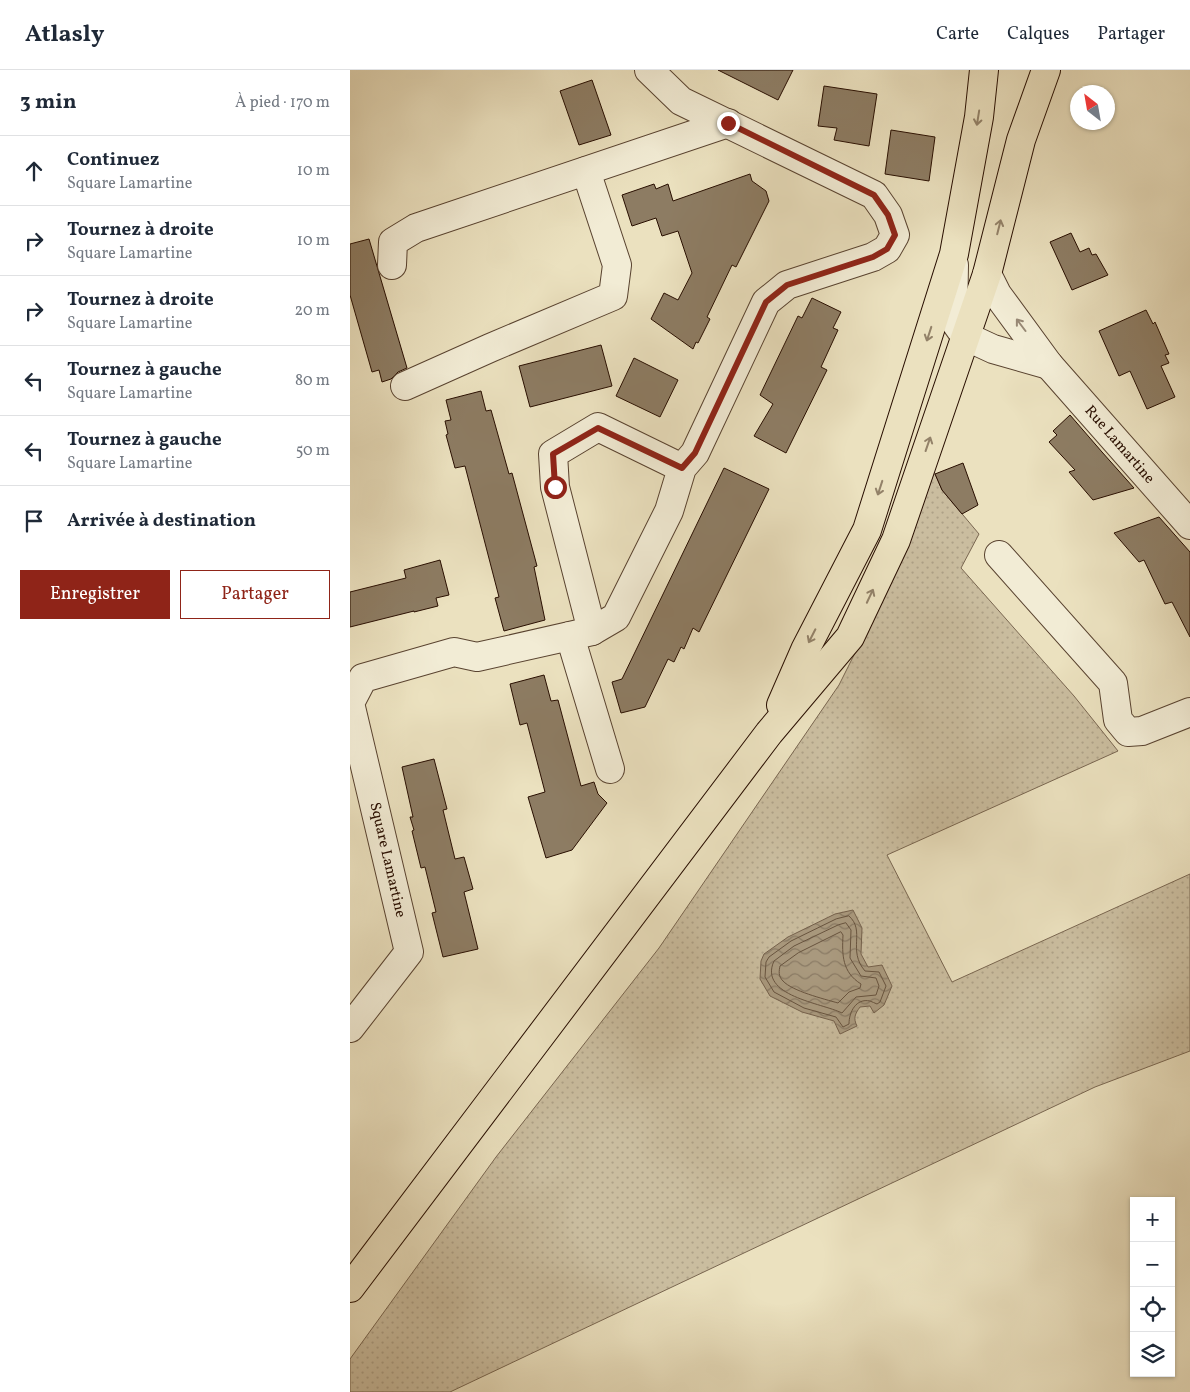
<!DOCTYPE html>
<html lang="fr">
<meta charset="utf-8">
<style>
:root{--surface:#fff;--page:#f6f6f7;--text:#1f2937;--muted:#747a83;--line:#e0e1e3;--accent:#8f2418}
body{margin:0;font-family:Vollkorn,serif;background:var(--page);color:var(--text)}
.controls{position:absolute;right:15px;bottom:15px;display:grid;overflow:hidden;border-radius:0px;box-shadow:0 1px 4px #0004}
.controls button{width:45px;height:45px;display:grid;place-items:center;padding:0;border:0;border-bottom:1px solid var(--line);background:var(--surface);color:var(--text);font:25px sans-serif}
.compass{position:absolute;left:720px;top:15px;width:45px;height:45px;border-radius:50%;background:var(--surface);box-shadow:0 1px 4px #0004;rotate:329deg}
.stop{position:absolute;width:15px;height:15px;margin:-11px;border:4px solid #8f2418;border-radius:50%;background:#fff}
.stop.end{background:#8f2418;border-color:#fff;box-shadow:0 1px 5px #0008}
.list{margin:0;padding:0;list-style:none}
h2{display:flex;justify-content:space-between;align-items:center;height:65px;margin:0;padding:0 20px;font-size:21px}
h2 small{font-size:16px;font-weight:400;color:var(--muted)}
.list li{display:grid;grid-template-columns:32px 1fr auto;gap:15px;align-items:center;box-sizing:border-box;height:70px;padding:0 20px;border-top:1px solid var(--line)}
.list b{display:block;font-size:19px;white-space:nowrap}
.list p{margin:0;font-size:16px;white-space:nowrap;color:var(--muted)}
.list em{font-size:16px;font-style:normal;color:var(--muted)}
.actions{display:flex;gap:10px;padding:15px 20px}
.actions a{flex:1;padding:11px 0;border:1px solid var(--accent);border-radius:0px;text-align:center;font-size:18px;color:var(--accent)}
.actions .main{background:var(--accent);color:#fff}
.icon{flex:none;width:28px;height:28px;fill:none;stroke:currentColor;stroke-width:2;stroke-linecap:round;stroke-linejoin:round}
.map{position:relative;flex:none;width:840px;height:1322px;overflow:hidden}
header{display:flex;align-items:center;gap:30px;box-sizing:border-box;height:70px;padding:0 25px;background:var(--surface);border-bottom:1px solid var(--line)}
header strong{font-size:24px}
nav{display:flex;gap:28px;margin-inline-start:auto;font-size:18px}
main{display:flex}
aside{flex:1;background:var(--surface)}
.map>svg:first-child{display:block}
.grass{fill:url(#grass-dots);stroke:#796650}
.water{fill:url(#water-waves);stroke:#75614c}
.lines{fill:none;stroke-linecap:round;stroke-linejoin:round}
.shore{stroke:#68543f;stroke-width:1}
.building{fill:#8d7c63;stroke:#280e00}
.minor-casing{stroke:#594330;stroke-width:30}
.major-casing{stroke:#280e00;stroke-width:30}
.minor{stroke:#f2ecd5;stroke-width:28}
.major{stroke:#ebe1bf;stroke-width:28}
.oneway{stroke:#938269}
.oneway2{stroke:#978875}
.route{stroke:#8f2418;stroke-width:6}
.labels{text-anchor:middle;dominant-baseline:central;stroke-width:4;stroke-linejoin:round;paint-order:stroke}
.street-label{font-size:15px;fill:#280e00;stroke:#f2ecd5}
</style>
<header>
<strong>Atlasly</strong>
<nav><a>Carte</a><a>Calques</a><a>Partager</a></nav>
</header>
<main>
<aside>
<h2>3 min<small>À pied · 170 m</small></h2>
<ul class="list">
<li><svg class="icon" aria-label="ahead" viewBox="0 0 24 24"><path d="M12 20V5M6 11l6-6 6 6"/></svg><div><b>Continuez</b><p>Square Lamartine</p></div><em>10 m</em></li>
<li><svg class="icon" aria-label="right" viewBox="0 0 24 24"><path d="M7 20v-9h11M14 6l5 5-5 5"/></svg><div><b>Tournez à droite</b><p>Square Lamartine</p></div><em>10 m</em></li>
<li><svg class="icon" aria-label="right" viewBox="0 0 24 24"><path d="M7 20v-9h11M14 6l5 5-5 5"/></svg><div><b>Tournez à droite</b><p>Square Lamartine</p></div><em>20 m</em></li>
<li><svg class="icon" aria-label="left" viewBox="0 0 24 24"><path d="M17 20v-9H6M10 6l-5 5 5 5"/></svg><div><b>Tournez à gauche</b><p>Square Lamartine</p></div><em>80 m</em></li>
<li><svg class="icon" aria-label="left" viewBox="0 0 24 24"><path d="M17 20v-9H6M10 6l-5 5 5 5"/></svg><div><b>Tournez à gauche</b><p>Square Lamartine</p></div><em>50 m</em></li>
<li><svg class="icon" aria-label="arrive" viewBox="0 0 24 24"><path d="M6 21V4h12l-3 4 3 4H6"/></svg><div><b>Arrivée à destination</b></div></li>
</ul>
<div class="actions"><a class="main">Enregistrer</a><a>Partager</a></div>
</aside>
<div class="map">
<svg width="840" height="1322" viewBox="0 0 840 1322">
<defs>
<pattern id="grass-dots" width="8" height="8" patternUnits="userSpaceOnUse" patternTransform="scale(1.25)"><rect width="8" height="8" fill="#cabd9f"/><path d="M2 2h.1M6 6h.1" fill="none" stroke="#aea187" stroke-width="1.8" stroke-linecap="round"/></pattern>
<pattern id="water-waves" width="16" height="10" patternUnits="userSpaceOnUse" patternTransform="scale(1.25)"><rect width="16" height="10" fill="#a9997e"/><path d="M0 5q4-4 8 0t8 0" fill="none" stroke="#8a7b65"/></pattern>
</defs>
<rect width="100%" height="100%" fill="#ebe1bf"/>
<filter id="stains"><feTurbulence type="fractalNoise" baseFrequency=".004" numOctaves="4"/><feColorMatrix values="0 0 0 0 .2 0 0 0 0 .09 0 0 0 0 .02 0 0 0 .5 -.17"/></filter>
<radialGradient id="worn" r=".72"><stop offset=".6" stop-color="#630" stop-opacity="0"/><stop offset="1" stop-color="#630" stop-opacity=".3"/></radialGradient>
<path class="grass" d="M583 399 592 420 629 464 611 498 724 626 768 681 537 785 602 912 840 804V981L745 1017 100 1322H0V1289L146 1087 309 878 489 615 557 479Z"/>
<path class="water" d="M503 840 512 858 511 884 518 897 532 895 542 916 534 935 524 943 520 936 510 937C505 944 503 948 507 956L490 964 484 951 452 942 420 926 410 909 411 891 414 884 438 867 485 844Z"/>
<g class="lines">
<g class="shore">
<path d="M499 846C516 861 497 880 515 901L529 902 536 916 530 932 527 934C525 933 522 932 520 931 506 928 499 942 499 954L493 957 486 947 454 938 424 922 415 907 416 892 419 887 441 871 486 849Z"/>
<path d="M496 853 501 860 500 888 511 906 526 908 529 916 526 925 506 927 492 943C472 933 408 926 424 891L444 876 488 855Z"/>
<path d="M491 862 493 865C492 885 492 902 511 914L510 918 499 922 488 933C474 929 442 921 433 911 428 906 429 901 430 896L448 883Z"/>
</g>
</g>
<g class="building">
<path d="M368 0H443L428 30Z"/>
<path d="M242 10 261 65 229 75 210 21Z"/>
<path d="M474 16 527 24 519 76 484 70 487 58 468 56Z"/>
<path d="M541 60 585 67 579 111 535 104Z"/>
<path d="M400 104 402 111 416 121 419 131 386 197 382 195 357 247 360 249 348 273 346 272 343 279 301 249 314 223 328 230 342 203 328 161 312 166 306 148 282 156 272 125 304 114 306 119 318 114 323 131Z"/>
<path d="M721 163 730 182 739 178 742 185 746 184 758 205 722 220 700 172Z"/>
<path d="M19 169 57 298 48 302 41 309 32 312 29 300 22 302 0 225V174Z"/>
<path d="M462 228 491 242 483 258 488 260 471 297 477 300 436 383 404 366 423 334 410 325 448 246 452 248Z"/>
<path d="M796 240 803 254 805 252 819 284 815 285 819 293 811 296 825 327 797 339 780 301 769 306 749 261Z"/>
<path d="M251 275 262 316 180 337 169 296Z"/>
<path d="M284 288 328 310 310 347 266 326Z"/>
<path d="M131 321 136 341 141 340 159 404 162 403 187 496 184 497 195 550 154 561 145 528 149 527 115 396 105 398 96 365 98 364 95 351 101 350 96 330Z"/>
<path d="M720 345 752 382 784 418 743 430 719 402 725 400 699 372 707 365 703 361Z"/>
<path d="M613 393 628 435 612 444 592 420 585 404Z"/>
<path d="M374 398 419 419 349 562 343 558 334 579 331 577 324 592 318 589 295 637 271 643 262 612 272 609Z"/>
<path d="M809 447 840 482V567L822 532 815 534 794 490 789 492 764 463Z"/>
<path d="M90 490 99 525 86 528 88 536 64 542V541L0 557V522L56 508 54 500Z"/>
<path d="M194 605 201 631 208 630 231 716 244 712 248 724 257 733 222 780 196 788 178 727 195 722 177 653 170 655 160 614Z"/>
<path d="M84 689 97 739 93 740 105 789 114 787 123 819 114 822 128 879 93 887 82 843 86 842 75 797 71 798 62 761 64 760 60 747H63L52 697Z"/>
</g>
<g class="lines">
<g class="minor-casing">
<g id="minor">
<path d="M299 0 331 31 524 125 538 145 545 165 537 179 523 187 437 215 416 232 345 383 332 398 319 441 266 547 242 561 205 417 203 384 248 357 332 398"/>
<path d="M42 195 43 172 66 158 378 53"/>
<path d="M604 195 603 249 615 266 643 279 699 295"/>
<path d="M637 204 647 224 699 295 840 455"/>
<path d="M55 316 140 278 263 226 267 195 236 101"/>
<path d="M649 485 763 613 768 650 778 662 792 661 840 642"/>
<path d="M220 566 260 699"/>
<path d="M0 958 59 882 0 633 13 608 104 582 127 587 242 561"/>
</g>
</g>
<g class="major-casing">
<g id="major">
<path d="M431 635 455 580 517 460 604 184 629 47 634 0"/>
<path d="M0 1218 419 663 500 567 546 470 637 204 671 70 696 0"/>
</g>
</g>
<use href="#minor" class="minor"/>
<use href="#major" class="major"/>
</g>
<defs><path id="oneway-shaft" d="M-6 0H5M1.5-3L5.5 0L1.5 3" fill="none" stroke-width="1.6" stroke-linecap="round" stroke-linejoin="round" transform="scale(1.25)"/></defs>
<g class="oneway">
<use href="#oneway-shaft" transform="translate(628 48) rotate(99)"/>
<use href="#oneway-shaft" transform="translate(649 157) rotate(-76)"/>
<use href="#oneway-shaft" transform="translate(579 264) rotate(108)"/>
<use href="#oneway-shaft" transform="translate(578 374) rotate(-71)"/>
<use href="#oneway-shaft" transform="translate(530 418) rotate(108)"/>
<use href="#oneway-shaft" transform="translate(520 526) rotate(-65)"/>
<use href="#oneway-shaft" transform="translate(462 566) rotate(117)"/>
</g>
<use class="oneway2" href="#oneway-shaft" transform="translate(671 255) rotate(-127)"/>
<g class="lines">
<path class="route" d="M205 417 203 384 248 358 332 398 345 383 416 232 437 215 523 187 537 179 545 165 538 145 524 125 378 53"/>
</g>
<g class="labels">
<g class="street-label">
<text transform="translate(769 375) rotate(49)">Rue Lamartine</text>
<text transform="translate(37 790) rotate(77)">Square Lamartine</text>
</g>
</g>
<rect width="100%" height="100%" filter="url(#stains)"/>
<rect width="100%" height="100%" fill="url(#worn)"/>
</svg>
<div class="controls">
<button>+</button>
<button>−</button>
<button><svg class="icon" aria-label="locate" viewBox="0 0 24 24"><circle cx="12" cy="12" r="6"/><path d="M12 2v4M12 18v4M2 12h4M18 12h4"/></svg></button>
<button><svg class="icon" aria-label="layers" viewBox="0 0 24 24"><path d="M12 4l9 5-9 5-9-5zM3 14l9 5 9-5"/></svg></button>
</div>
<svg class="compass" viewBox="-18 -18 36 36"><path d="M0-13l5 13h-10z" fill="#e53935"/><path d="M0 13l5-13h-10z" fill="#747a83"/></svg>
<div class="stop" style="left:205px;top:417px"></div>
<div class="stop end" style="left:378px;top:53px"></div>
</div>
</main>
